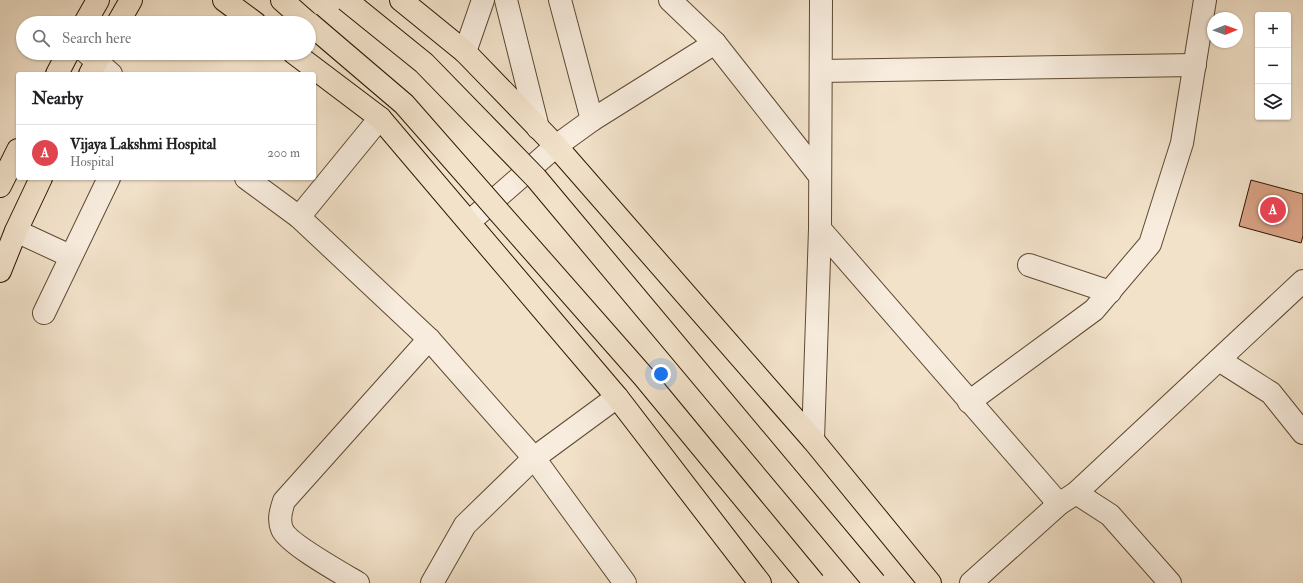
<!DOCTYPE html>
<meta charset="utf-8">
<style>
:root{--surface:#fff;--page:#f2f2f2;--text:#202124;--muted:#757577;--line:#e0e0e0;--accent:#8f2418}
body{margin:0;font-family:"IM FELL Double Pica",serif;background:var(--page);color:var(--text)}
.controls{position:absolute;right:12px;top:12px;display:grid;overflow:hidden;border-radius:4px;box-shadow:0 1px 3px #0004}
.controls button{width:36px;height:36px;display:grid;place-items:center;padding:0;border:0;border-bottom:1px solid var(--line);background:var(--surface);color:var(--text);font:20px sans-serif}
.compass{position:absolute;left:1207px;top:12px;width:36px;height:36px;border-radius:50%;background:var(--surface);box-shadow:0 1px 3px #0004;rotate:89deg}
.you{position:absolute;left:661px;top:374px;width:14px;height:14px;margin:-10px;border:3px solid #fff;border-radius:50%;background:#1a73e8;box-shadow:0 0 0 6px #1a73e833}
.badge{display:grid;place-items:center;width:26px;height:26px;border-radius:50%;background:var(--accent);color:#fff;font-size:13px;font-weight:700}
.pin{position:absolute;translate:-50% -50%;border:2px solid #fff;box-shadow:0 1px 4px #0006}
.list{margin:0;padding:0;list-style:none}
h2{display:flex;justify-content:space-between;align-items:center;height:52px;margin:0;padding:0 16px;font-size:17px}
h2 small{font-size:13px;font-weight:400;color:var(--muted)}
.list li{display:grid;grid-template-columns:26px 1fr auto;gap:12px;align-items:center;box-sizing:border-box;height:56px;padding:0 16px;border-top:1px solid var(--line)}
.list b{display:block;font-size:15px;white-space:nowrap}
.list p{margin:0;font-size:13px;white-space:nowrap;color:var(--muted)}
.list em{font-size:13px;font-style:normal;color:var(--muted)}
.icon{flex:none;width:22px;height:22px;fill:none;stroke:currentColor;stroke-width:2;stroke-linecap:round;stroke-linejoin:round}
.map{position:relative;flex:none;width:1303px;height:583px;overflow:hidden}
.search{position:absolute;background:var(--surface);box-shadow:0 1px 3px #0004;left:16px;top:16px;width:300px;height:44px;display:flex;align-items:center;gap:10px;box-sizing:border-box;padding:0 14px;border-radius:22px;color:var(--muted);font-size:15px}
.panel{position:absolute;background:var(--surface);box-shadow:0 1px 3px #0004;left:16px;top:72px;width:300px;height:108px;border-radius:4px}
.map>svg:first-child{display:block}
.building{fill:#daa386;stroke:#2d1600}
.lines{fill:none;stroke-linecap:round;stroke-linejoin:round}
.minor-casing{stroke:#5e4932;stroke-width:24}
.major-casing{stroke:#2d1600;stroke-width:24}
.highway-casing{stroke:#2d1600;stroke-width:24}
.minor{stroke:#f7ecdd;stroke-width:22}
.major{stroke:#f2e2ca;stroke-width:22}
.highway{stroke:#f2e2ca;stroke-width:22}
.highway-bridge-casing{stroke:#2d1600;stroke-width:24;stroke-linecap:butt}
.highway-bridge{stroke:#f2e2ca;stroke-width:22}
</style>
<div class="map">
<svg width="1303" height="583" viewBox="0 0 1303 583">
<rect width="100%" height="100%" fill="#f2e2ca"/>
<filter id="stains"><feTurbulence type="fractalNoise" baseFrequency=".005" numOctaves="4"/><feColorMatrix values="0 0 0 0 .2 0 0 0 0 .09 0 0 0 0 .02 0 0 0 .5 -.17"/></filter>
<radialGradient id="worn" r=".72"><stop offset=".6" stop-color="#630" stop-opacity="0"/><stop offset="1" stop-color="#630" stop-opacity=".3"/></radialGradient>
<path class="building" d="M1251 180 1303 194V236L1301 243 1239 226Z"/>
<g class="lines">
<g class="minor-casing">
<g id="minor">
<path d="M506 0 538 128"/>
<path d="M560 0 592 120"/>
<path d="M670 0 715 43 819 175"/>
<path d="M465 52 483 0"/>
<path d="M87 53 111 74"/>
<path d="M821 71 1195 65"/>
<path d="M246 178 299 217 429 339 534 458 625 583"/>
<path d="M299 217 380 118"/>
<path d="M469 222 556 146 592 120 715 43"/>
<path d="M820 229 1059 504"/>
<path d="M16 231 70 256"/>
<path d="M1029 265 1110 292"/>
<path d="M44 313 109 178"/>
<path d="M1219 360 1271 393 1303 433"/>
<path d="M969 402 1094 310 1150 244 1182 143 1205 0"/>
<path d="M813 440 820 229 821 0"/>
<path d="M1076 493 1110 515 1170 583"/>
<path d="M358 583C343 574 287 543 282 529 278 520 281 510 284 501L429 339"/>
<path d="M432 583 465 525 534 458 617 397"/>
<path d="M971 583 1059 504 1076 493 1303 281"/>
</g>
</g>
<g class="major-casing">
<g id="major">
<path d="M224 0 255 23"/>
<path d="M401 0 465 52 556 146 813 440 930 583"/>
<path d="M85 23 98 0"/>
<path d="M118 23 131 0"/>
<path d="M294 53 380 118 617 397 760 583"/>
<path d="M57 74 68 53"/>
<path d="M90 74 101 53"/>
<path d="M0 186 18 150"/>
<path d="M0 271 16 231 41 178"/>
</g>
</g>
<g class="highway-casing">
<path id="highway" d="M282 0 308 23"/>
</g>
<use href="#minor" class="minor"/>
<use href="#major" class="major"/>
<use href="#highway" class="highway"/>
<g class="highway-bridge-casing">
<g id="highway-bridge">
<path d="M346 0 424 63 536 178 875 583"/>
<path d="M309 23 404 104 644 377 814 583"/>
</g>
</g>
<use href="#highway-bridge" class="highway-bridge"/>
</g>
<rect width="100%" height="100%" filter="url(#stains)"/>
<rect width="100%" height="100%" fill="url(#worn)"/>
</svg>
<div class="controls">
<button>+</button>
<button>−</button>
<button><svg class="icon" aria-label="layers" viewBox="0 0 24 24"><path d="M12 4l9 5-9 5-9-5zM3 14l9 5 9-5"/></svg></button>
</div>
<svg class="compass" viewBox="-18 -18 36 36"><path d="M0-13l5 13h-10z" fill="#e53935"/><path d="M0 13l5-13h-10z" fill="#757577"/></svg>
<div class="you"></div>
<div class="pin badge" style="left:1273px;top:210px;background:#e0444e">A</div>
<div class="search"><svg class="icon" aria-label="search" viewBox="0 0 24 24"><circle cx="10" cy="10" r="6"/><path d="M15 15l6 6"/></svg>Search here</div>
<section class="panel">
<h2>Nearby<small></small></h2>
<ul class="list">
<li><span class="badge" style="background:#e0444e">A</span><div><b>Vijaya Lakshmi Hospital</b><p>Hospital</p></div><em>200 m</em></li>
</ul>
</section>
</div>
